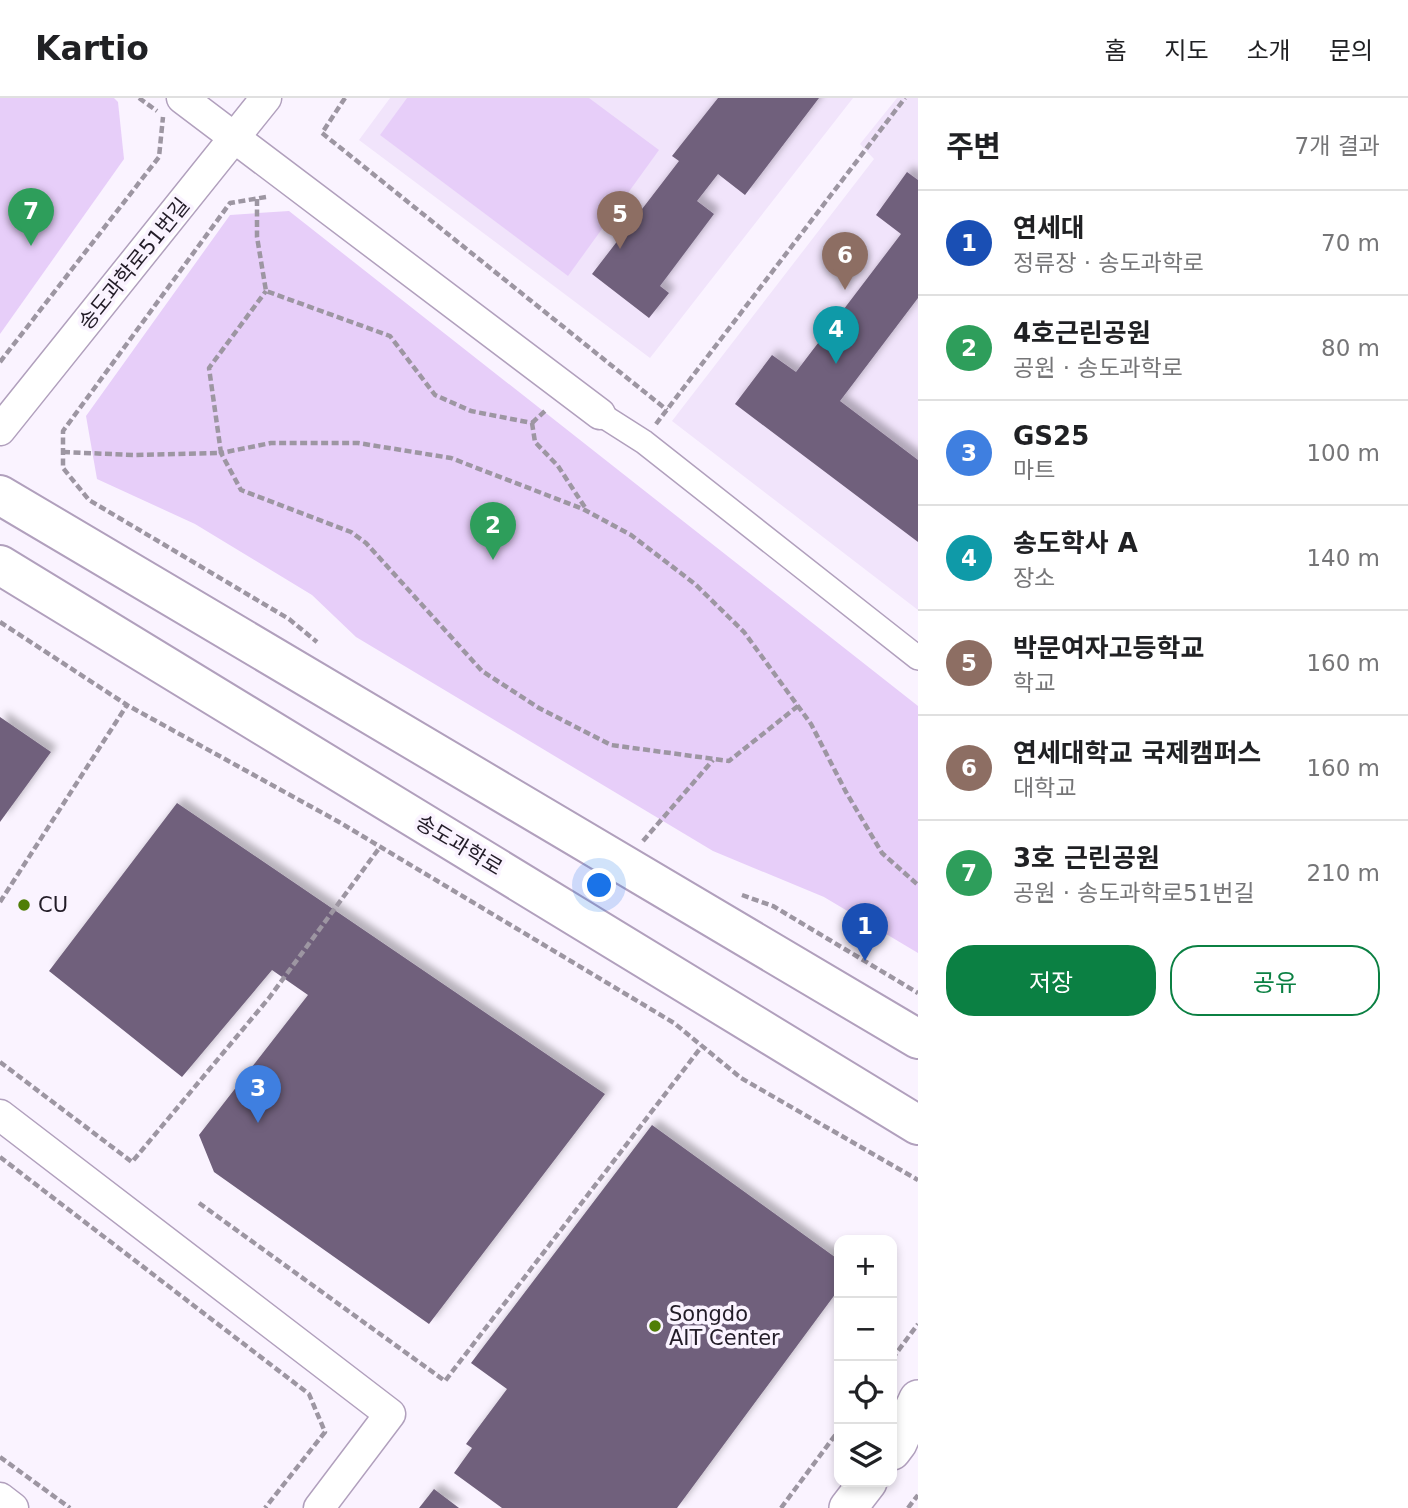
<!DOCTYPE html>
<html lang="ko">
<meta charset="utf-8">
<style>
:root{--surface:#fff;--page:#f6f6f6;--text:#202124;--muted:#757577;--line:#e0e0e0;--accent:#0b8043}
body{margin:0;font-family:"DejaVu Sans","Noto Sans KR",sans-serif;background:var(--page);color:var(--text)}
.controls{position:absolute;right:21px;bottom:21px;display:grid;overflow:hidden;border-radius:14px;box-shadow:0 4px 10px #0003}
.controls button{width:63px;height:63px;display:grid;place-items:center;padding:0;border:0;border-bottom:2px solid var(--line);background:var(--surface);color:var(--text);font:35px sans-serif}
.you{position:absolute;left:600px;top:788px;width:24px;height:24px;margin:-18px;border:5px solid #fff;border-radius:50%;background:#1a73e8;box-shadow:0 0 0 10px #1a73e833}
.badge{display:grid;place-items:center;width:46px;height:46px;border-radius:50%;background:var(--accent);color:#fff;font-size:23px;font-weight:700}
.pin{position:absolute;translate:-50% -58px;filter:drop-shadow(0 2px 4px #0008)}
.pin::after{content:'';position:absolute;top:37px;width:24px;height:21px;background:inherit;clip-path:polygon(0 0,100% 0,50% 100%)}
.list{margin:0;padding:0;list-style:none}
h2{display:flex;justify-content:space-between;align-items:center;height:91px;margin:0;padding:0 28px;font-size:30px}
h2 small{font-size:23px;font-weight:400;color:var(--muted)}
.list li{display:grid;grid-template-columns:46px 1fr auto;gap:21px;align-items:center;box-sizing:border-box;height:105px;padding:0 28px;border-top:2px solid var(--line)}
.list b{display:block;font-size:26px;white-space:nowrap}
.list p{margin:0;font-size:23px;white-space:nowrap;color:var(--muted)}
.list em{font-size:23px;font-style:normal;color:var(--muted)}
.actions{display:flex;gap:14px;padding:21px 28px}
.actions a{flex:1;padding:16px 0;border:2px solid var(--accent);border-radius:28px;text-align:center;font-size:24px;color:var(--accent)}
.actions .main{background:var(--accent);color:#fff}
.icon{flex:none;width:38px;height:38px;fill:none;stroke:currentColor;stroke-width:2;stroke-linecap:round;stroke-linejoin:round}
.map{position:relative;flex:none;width:918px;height:1410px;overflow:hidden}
header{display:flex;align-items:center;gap:42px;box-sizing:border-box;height:98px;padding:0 35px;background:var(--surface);border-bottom:2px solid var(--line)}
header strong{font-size:33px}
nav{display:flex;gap:38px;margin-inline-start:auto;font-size:24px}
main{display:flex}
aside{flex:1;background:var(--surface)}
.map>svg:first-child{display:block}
.built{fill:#f1e4fb}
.green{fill:#e7cef9}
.building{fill:#70607b;filter:url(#shadow)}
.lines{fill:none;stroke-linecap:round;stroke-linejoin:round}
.pedestrian-casing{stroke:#b1a0bd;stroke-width:26}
.minor-casing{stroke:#b1a0bd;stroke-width:33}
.tertiary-casing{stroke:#b1a0bd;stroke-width:40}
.secondary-casing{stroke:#b1a0bd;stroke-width:42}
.path{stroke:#9d96a2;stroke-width:4.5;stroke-dasharray:7 3.5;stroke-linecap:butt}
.pedestrian{stroke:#fff;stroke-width:23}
.minor{stroke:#fff;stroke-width:30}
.tertiary{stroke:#fff;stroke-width:37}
.secondary{stroke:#fff;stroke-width:38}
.poi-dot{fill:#507e07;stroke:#faf3ff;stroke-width:2.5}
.labels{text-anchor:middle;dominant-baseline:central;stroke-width:7;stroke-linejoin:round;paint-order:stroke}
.street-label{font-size:21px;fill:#221c27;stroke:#faf3ff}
.poi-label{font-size:21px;fill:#221c27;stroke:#faf3ff;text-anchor:start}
</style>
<header>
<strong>Kartio</strong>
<nav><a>홈</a><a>지도</a><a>소개</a><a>문의</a></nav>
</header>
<main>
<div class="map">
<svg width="918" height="1410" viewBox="0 0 918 1410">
<defs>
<filter id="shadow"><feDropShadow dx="6" dy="-6" stdDeviation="3.5" flood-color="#0004"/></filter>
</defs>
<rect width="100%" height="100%" fill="#faf3ff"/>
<g class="built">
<path d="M390 0H853L650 260 359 42Z"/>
<path d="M897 0H918V512L672 323 874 61 860 46Z"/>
</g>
<g class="green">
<path d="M0 0H114L118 4 124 61 0 236Z"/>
<path d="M407 0H589L659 52 568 178 380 37Z"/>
<path d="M289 113 918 608V855L824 799 713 753 356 539 312 497 195 426 97 381 86 318 230 117Z"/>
</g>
<g class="building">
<path d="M718 0H819L745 97 718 76 697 103 714 116 660 188 669 195 649 220 592 176 679 63 672 58Z"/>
<path d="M907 74 918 82V200L840 303 918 362V444L735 306 772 257 796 274 901 136 876 117Z"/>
<path d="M0 619 51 654 0 724Z"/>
<path d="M177 705 605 996 429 1226 214 1074 199 1037 308 897 272 872 182 979 49 873Z"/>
<path d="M652 1027 839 1162V1191L677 1410H502L454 1375 472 1350 466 1346 507 1291 471 1265Z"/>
<path d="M434 1391 459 1410H419Z"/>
</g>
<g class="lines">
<g class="pedestrian-casing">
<path id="pedestrian" d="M600 316 644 344 918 560"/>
</g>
<g class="minor-casing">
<g id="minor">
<path d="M182 0 600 316"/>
<path d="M0 332 266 0"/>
<path d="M0 1017 390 1316 319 1410"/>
<path d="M0 1400 13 1410"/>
</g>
</g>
<g class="tertiary-casing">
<g id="tertiary">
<path d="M892 1353 898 1345 918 1301"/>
<path d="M848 1410 868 1384"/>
</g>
</g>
<g class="secondary-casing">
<g id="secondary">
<path d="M0 397 918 941"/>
<path d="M0 467 918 1027"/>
</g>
</g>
<g class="path">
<path d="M139 0 157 13"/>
<path d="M345 0 322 35 667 312"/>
<path d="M266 99 230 105 63 333V370L89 402 289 521 317 544"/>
<path d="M257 101V139L266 193 390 238 435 297 471 313 532 325"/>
<path d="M0 264 159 59 163 19"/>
<path d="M532 325 535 344 558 368 586 411"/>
<path d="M532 325 547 311"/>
<path d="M656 326 905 0"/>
<path d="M63 354 133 357 221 355 209 270 266 193"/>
<path d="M0 524 127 607 339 724 674 925 741 980 918 1082"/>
<path d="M798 608 729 663 611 647 539 610 482 573 366 445 351 434 241 392 221 355 271 345H358L451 360 583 411 631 437 695 486 744 534 811 626 846 694 882 755 918 787"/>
<path d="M643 743 713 662"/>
<path d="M742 797 773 808 918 895"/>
<path d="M0 804 127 607"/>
<path d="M0 964 132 1064 269 900 380 749"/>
<path d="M0 1059 309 1296 325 1334 265 1410"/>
<path d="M199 1105 445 1283 702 948"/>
<path d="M892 1261 918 1226"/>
<path d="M0 1359 70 1410"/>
<path d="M781 1410 839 1332"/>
<path d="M908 1410 918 1397"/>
</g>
<use href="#pedestrian" class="pedestrian"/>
<use href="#minor" class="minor"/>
<use href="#tertiary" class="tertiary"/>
<use href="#secondary" class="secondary"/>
</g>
<g class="poi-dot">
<circle cx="24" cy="807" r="7"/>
<circle cx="655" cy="1228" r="7"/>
</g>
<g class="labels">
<g class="street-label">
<text transform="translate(134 166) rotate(-51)">송도과학로51번길</text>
<text transform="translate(459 747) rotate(31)">송도과학로</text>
</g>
<g class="poi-label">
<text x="38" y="807">CU</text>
<text x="669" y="1216">Songdo<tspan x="669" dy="24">AIT Center</tspan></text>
</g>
</g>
</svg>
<div class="controls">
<button>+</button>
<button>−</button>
<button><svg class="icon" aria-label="locate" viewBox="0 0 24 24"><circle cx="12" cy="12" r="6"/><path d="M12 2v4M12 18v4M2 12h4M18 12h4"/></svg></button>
<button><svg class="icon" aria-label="layers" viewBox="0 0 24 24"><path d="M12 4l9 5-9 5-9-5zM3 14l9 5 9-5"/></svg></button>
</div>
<div class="you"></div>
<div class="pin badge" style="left:865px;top:863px;background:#1a4fb4">1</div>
<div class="pin badge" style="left:493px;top:462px;background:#2e9e5b">2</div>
<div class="pin badge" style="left:258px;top:1025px;background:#3f7fe0">3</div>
<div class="pin badge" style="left:836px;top:266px;background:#0f9aa8">4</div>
<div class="pin badge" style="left:620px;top:151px;background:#8d6e63">5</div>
<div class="pin badge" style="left:845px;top:192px;background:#8d6e63">6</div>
<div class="pin badge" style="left:31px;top:148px;background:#2e9e5b">7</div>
</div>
<aside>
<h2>주변<small>7개 결과</small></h2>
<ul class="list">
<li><span class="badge" style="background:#1a4fb4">1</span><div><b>연세대</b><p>정류장 · 송도과학로</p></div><em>70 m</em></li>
<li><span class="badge" style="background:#2e9e5b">2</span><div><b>4호근린공원</b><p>공원 · 송도과학로</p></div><em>80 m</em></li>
<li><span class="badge" style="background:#3f7fe0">3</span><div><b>GS25</b><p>마트</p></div><em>100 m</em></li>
<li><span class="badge" style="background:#0f9aa8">4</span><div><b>송도학사 A</b><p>장소</p></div><em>140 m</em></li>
<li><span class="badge" style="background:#8d6e63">5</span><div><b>박문여자고등학교</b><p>학교</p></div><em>160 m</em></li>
<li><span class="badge" style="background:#8d6e63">6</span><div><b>연세대학교 국제캠퍼스</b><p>대학교</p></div><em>160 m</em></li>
<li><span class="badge" style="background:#2e9e5b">7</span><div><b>3호 근린공원</b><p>공원 · 송도과학로51번길</p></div><em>210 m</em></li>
</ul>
<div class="actions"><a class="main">저장</a><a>공유</a></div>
</aside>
</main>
